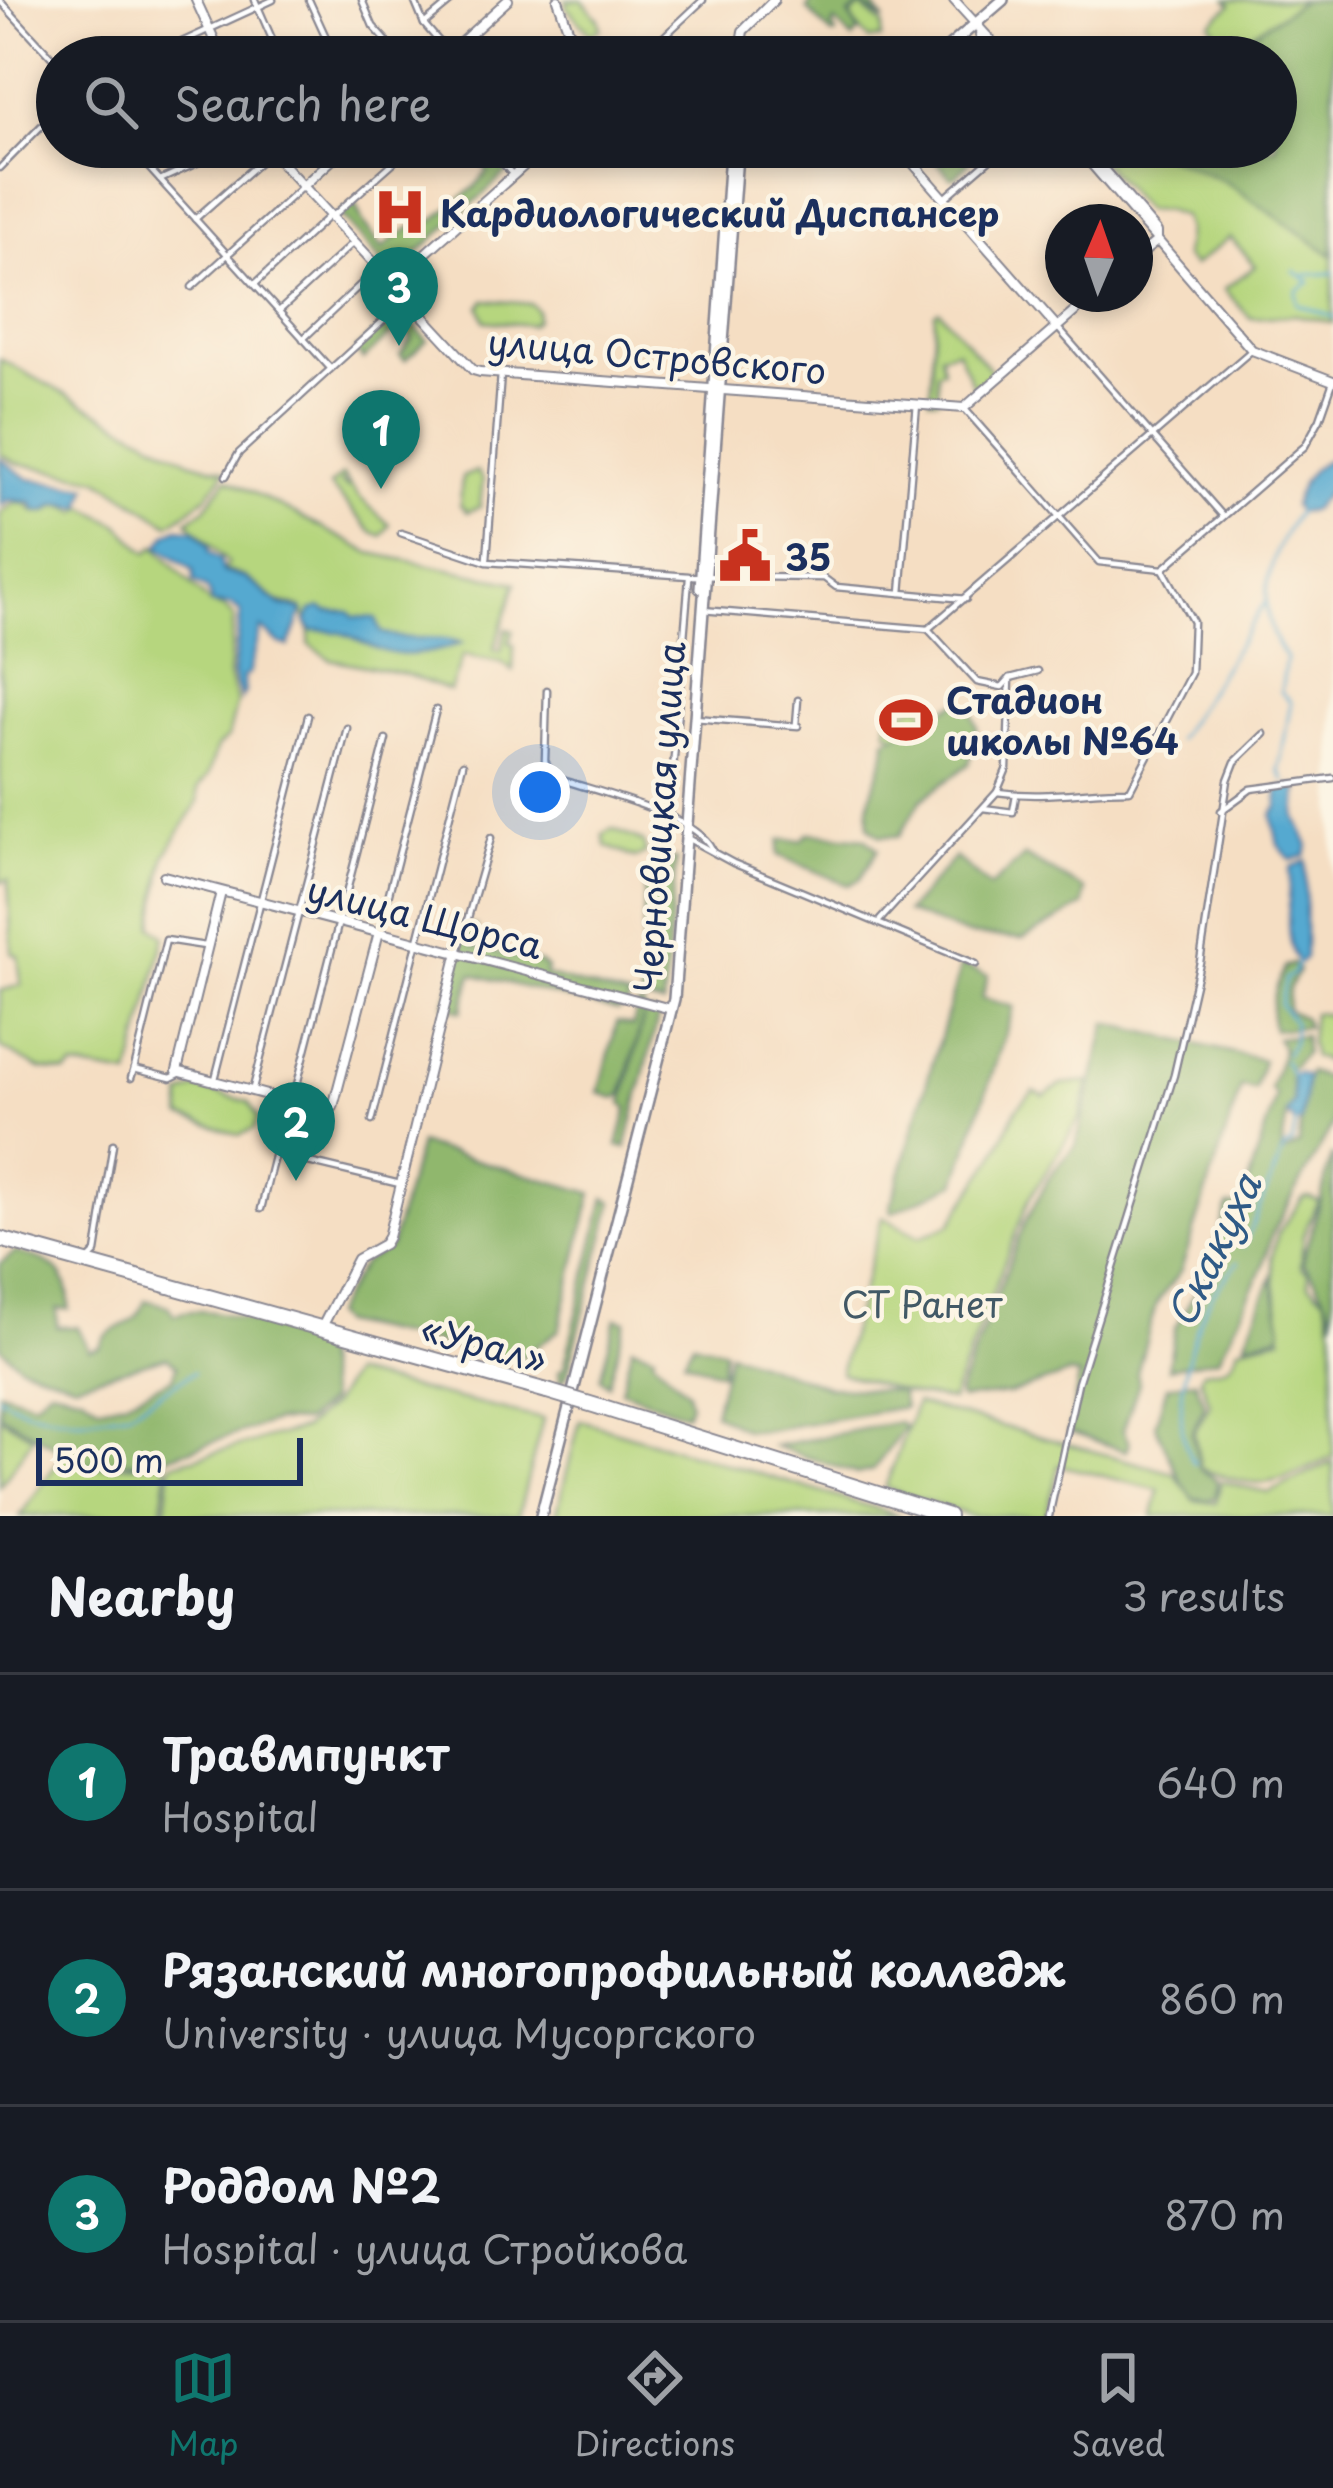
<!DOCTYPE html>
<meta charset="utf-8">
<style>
:root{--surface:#171b24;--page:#242831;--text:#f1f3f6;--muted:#9ea1a6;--line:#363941;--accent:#0f766e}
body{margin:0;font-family:"Playpen Sans",sans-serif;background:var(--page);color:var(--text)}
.compass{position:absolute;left:1045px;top:204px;width:108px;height:108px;border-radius:50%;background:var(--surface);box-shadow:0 6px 18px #0003;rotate:2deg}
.scale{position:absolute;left:36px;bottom:30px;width:267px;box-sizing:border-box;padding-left:12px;border:6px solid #1b2f5e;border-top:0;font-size:33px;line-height:42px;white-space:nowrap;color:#1b2f5e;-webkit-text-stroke:9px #fcf5e5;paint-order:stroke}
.you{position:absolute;left:540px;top:792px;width:42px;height:42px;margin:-30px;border:9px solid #fff;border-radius:50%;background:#1a73e8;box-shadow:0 0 0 18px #1a73e833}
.badge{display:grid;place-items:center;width:78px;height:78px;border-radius:50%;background:var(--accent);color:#fff;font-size:39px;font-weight:700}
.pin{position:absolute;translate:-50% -99px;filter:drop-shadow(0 3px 6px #0008)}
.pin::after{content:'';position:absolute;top:63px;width:42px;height:36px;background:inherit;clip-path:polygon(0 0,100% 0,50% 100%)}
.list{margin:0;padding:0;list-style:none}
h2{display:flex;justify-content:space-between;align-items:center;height:156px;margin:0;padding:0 48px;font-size:51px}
h2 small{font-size:39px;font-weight:400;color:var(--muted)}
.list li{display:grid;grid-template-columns:78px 1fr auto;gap:36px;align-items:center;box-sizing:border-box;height:216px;padding:0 48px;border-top:3px solid var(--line)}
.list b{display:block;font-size:45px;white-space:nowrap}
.list p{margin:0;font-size:39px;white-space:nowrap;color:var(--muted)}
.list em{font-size:39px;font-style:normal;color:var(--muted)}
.icon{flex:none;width:66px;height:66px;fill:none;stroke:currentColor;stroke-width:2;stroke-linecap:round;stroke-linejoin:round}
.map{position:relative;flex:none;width:1333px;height:1516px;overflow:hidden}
.search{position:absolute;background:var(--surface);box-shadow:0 6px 18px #0003;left:36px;right:36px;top:36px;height:132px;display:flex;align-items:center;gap:30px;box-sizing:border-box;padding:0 42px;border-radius:66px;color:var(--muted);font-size:45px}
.sheet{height:804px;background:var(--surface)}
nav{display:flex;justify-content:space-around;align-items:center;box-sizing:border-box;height:168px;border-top:3px solid var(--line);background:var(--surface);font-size:33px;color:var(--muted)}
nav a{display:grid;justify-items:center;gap:6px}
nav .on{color:var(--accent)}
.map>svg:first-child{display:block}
.green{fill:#b6d67e;stroke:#68826e;stroke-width:3}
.forest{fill:#90b76d;stroke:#567366;stroke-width:3}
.water{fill:#54a9d0;stroke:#386c97;stroke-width:3}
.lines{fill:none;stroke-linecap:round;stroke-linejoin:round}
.stream{stroke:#54a9d0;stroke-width:3}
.minor-casing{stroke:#888690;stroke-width:9}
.tertiary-casing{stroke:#888690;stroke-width:12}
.secondary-casing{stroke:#888690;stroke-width:14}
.trunk-casing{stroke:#888690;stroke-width:18}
.minor{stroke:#fff;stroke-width:4.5}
.tertiary{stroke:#fff;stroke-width:8}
.secondary{stroke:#fff;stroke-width:9}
.trunk{stroke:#fff;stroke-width:14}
.trunk-bridge-casing{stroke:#888690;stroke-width:18;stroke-linecap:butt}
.trunk-bridge{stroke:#fff;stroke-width:14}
.labels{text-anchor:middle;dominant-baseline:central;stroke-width:9;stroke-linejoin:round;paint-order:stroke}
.poi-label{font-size:36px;font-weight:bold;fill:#1b2f5e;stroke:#fcf5e5;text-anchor:start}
.street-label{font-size:36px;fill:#1b2f5e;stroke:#fcf5e5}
.park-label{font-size:36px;fill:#425966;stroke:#fcf5e5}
.water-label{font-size:39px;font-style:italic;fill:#2f5a86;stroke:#fcf5e5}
</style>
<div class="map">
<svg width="1333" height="1516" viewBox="0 0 1333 1516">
<rect width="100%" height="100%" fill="#fcf5e5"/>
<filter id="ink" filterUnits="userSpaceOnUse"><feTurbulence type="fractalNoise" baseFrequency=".00833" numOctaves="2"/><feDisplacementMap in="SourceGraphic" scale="24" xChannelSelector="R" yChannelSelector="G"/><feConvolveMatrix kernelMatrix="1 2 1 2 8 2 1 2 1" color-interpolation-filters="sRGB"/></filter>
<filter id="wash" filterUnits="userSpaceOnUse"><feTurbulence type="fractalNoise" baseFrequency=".004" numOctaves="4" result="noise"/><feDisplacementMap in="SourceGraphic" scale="48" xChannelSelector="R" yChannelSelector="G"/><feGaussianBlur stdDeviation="2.7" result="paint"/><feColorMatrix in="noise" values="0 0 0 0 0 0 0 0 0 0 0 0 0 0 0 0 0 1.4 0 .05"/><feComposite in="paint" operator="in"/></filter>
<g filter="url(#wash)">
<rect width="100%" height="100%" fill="#f5dec3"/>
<g class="green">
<path d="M567 0H582L599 19 601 29 591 34 567 8Z"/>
<path d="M1227 0H1333V323L1296 315 1250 318 1224 289 1256 266 1230 237 1193 266 1184 257 1187 230 1183 217 1164 210 1145 211 1089 147H1276V57H1181L1215 29 1211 23 1231 5Z"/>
<path d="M861 7 883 25 881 39 869 40 854 23 852 15Z"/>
<path d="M485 300 531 304 537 310 536 320 530 325 485 321 480 307Z"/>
<path d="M939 310 993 373 975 390 957 350 940 354 943 369 937 372 938 399H930L935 312Z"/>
<path d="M0 359 190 461 225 471C210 496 193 509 169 524L99 479 16 463 0 454Z"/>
<path d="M477 471 483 480 480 507 467 512 460 505 462 477Z"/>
<path d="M342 475 345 478 341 483 347 488V481L359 497 390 525 382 536 371 531 330 486Z"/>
<path d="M227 479 371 553 516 583 494 650 501 651 506 629 513 631 509 643 514 645 513 671 501 662 463 655 450 691 405 674 330 659 309 644 310 633 302 608 278 602 246 577 224 570 228 563 188 521 204 509Z"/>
<path d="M15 503 27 504 34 512H47C59 501 65 505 78 512L84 507 118 524 147 553 155 546 210 604 225 608 234 617 229 675 237 702 228 737 217 747 208 775 198 789V802L165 856 153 926 165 936 130 1076 74 1067 66 1073 40 1069 0 1047V991L21 985 18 955 12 954 8 880 0 882V513Z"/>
<path d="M920 704 928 716 896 735 887 731 888 719Z"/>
<path d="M613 829 643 842 646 853 635 858 606 846 603 834Z"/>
<path d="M1313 1013 1333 1015V1063L1313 1057 1310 1043Z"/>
<path d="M1089 1082 1080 1118 1029 1199 951 1400 915 1395 840 1373 882 1217 920 1237 950 1225 994 1157 1017 1108 1034 1091 1044 1096 1061 1085Z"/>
<path d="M197 1088 249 1102 258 1118 254 1129 240 1135 182 1117V1096Z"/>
<path d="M1308 1197 1319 1201 1303 1235 1301 1267 1308 1272 1309 1284 1325 1298 1333 1329V1457C1271 1485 1268 1492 1201 1469L1194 1433 1210 1404 1200 1377 1203 1371C1224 1369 1232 1368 1239 1347L1282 1337 1272 1257 1278 1233 1303 1198Z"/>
<path d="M351 1374 543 1419 518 1516H165L171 1464 303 1429 332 1404Z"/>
<path d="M916 1403 1174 1473 1194 1500 1216 1503 1221 1481 1268 1493 1333 1462V1516H1153L1159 1490 1059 1465 1046 1516H971L885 1488Z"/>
<path d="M0 1417 33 1437 0 1486Z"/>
<path d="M580 1420 901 1516H556Z"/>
<path d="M65 1452C71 1459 72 1462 81 1466 91 1469 153 1464 164 1460L167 1471 161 1516H20Z"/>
</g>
<g class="forest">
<path d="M812 0H868L885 21 862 6 849 15 859 32 853 39 835 22 832 26 836 34 832 35 807 9Z"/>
<path d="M1303 0H1333V256L1226 182 1146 147H1276V57H1217Z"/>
<path d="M470 147H484L508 172 393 275 339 214 355 204 363 223 383 249C395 234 409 231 424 219L433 221 474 188 488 171Z"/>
<path d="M944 147H955L969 162 955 177H950L934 158Z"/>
<path d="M399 310 427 340 405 360 400 355 412 338 405 329 392 333 363 360 355 350Z"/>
<path d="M956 703 971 709 977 728 969 764 922 799 899 836H881L869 827C865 786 887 769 886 740Z"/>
<path d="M809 833 865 838 878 849 860 879 848 885 778 855 780 840H802Z"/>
<path d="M1025 856 1085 890 1083 906 1023 939 968 935 906 912 955 857 990 887Z"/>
<path d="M666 859 676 860 663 1005 641 999 645 879 663 880Z"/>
<path d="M468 925 477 927 472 946 541 963 547 969 545 975 629 998 627 1006 617 1011 472 974 462 1011 445 1006Z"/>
<path d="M1293 964 1298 970 1289 989 1287 1010 1304 1018 1307 1027 1273 1030C1268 1010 1276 986 1285 967Z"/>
<path d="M961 965 988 976 982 998 1014 1007 956 1183 893 1212 890 1209Z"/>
<path d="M638 1005 644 1006 643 1015 652 1012 658 1017 626 1148 618 1146 628 1108 623 1103 643 1018 622 1095 615 1098 599 1093 617 1022 633 1026Z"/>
<path d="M1107 1023 1263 1060 1255 1089 1241 1087 1181 1270 1156 1304 1137 1373 1139 1383 1123 1430 1129 1443 1126 1451 1069 1432 1079 1376 1069 1374 1009 1394 960 1399 958 1395 1025 1222 1051 1174 1076 1145Z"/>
<path d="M1304 1035 1305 1053 1290 1069 1294 1102 1287 1113 1281 1154 1299 1145 1303 1088 1309 1072 1329 1079 1333 1089V1124L1272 1234 1263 1267 1219 1358 1168 1368 1175 1328 1202 1281 1228 1206 1241 1205 1272 1109 1276 1095 1270 1089 1283 1049 1276 1038Z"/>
<path d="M419 1144 592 1193 559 1330 518 1360 340 1323 332 1315 363 1263 390 1247Z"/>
<path d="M1333 1154V1320C1328 1302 1315 1276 1303 1263 1306 1241 1314 1224 1320 1203 1325 1186 1325 1172 1333 1154Z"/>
<path d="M605 1198 613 1202 567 1375 560 1383 559 1371 564 1367Z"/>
<path d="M15 1252C50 1261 70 1269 69 1309H57V1327H78L89 1350 100 1347C107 1322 136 1332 145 1300L168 1306 175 1315C208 1300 277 1331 313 1341L321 1349 329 1401 305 1422 275 1421 150 1463 112 1461 87 1466 0 1414V1391L34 1402 50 1388 82 1395 100 1406 124 1401 173 1378 177 1366 167 1357 75 1383 20 1365 0 1347V1264Z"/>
<path d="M1272 1277 1282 1327 1279 1335 1245 1343Z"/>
<path d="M616 1318 626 1321 608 1384 600 1378Z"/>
<path d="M693 1342 724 1350 721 1373 684 1360Z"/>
<path d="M632 1346 654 1354 653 1359 687 1391 690 1404 685 1414 621 1390Z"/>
<path d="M729 1352 829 1387 900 1391 904 1407 762 1431 745 1430 714 1413Z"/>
<path d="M1195 1380 1205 1405 1192 1433 1200 1469 1217 1480 1216 1497 1208 1500 1193 1498 1181 1481 1155 1425 1167 1386Z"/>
<path d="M899 1422 905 1427 873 1470 857 1474 774 1446Z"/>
</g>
<g class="water">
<path d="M1333 458V486L1312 510 1297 512 1293 506C1300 484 1309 465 1333 458Z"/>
<path d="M0 459 29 479 88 487 82 507C67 507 59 498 47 511H36L31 502 8 500 1 506Z"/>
<path d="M178 528 195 530 209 547V552L220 560 223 572 246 578 280 605 303 610 289 646 280 644 261 628 249 674 243 677 245 692 241 699 233 674 241 612 231 605 212 604 207 589 194 582 193 570 159 546 167 534Z"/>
<path d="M320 607 327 611 350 612 354 617 376 618 381 632C407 644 436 633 461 643 435 653 402 660 375 648 352 637 339 628 312 631L306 622 311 611Z"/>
<path d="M1293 786 1298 790 1296 817 1309 846 1305 856 1291 860 1278 845 1272 815 1278 807V788Z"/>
<path d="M1306 861 1305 958 1299 963C1281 940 1291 901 1290 872L1291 867Z"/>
<path d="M1297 1072 1307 1077 1301 1122 1295 1123 1287 1113 1294 1102 1292 1075Z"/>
</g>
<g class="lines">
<g class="stream">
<path d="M1294 271 1310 282 1296 291 1297 304 1333 317"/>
<path d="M1305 275 1333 273"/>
<path d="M1177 740 1264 604"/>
<path d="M1284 780 1279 770 1291 702 1281 692 1286 658C1251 610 1269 555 1299 509"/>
<path d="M1286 1054 1293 1042 1294 1022 1280 1005 1286 978 1293 974 1298 961"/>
<path d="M1284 1060 1292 1076"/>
<path d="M1243 1247 1284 1149 1292 1144 1296 1121"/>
<path d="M0 1397 27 1411 79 1420 129 1412 194 1372"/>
<path d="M1195 1464C1165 1426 1190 1330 1214 1292 1221 1281 1231 1272 1238 1262"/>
</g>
</g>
</g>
<g filter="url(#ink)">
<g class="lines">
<g class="minor-casing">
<g id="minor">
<path d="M255 0 280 57"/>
<path d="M309 0 335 57"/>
<path d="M362 0 373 26 401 57"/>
<path d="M414 0 424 24 449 53"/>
<path d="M0 1 57 63"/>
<path d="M424 24 453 0"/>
<path d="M820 50 826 57"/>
<path d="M149 57 273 0"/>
<path d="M642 57 703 0"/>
<path d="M130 147 330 368"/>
<path d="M488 147 514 176"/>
<path d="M0 168 57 110"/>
<path d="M160 180 232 147"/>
<path d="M945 198 1004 147"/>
<path d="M334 215 411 147"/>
<path d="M195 219 271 152"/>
<path d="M255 284 329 216"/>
<path d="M192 287 302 187"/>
<path d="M279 311 353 243"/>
<path d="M1057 327 1223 516"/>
<path d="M303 339 377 269"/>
<path d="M964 408 1099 562 1163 569"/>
<path d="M226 476 239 453 406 300"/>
<path d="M401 533 487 562 689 576 824 578 836 587 966 599"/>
<path d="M487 559 501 374"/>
<path d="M1163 569 1305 446 1320 419 1333 382"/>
<path d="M901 593 917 404"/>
<path d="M702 610 928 629 1252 350"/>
<path d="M929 630 977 682 1002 687 1010 678"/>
<path d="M547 690 545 761 554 777C592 791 695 813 712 849"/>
<path d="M694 718 798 726"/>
<path d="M796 724 798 700"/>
<path d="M997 792C1045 799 1082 790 1130 790L1191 673 1193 622 1163 569"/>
<path d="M983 808 1013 812 1016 795"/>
<path d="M1221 811 1251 789 1333 778"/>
<path d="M669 817 689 578"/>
<path d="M685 837 733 863 976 964"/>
<path d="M880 920 997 792 1007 768 1010 678 1038 671"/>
<path d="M379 932 436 710"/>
<path d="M458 952 491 838"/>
<path d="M134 1069 166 940 205 946"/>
<path d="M131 1078 134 1069 171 1078 179 1074"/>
<path d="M214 1083 308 716"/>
<path d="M253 1088 347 728"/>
<path d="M293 1100 386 739"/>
<path d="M372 1121 463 764"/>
<path d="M275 1154 400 1184"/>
<path d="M261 1209 287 1104"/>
<path d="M89 1259 96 1252 113 1144"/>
<path d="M1049 1516 1078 1383 1174 1075 1200 962 1228 780 1235 762 1264 734"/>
</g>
</g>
<g class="tertiary-casing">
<g id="tertiary">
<path d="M196 0 222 57"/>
<path d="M558 0 578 57"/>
<path d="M954 0 1006 57"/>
<path d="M980 35 998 57"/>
<path d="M445 57 508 0"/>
<path d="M739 57 743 31 774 0"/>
<path d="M267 147 473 370 480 372 964 408 1095 294"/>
<path d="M681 147 732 158"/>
<path d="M899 147 1057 327"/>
<path d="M1077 147 1252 350 1333 381"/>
<path d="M1084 147 1157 232V239"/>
<path d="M302 187 346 147"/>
<path d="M1135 259 1157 241"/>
<path d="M392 283 545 147"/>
<path d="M164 876 671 1009"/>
<path d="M221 892 177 1071 326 1111 333 1107 379 932"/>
<path d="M321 1329 357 1259 384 1244 388 1237 458 952"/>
</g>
</g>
<g class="secondary-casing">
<g id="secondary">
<path d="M937 57 1003 0"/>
<path d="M700 588 730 153 809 160 829 147"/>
<path d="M541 1516 674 999 737 155"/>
</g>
</g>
<g class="trunk-casing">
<g id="trunk">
<path d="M0 1239 547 1391"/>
<path d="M600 1407 948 1516"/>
</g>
</g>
<use href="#minor" class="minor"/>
<use href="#tertiary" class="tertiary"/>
<use href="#secondary" class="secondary"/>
<use href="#trunk" class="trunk"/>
<g class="trunk-bridge-casing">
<path id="trunk-bridge" d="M547 1391 600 1407"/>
</g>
<use href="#trunk-bridge" class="trunk-bridge"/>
</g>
</g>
<defs>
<g id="hospital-bare" transform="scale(4.14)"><path d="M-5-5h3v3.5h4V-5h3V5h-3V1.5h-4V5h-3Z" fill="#c8321e" stroke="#fcf5e5" stroke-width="2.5" paint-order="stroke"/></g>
<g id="civic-bare" transform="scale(4.14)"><path d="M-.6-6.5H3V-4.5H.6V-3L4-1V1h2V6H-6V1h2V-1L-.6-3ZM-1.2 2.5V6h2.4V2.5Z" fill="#c8321e" stroke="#fcf5e5" stroke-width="2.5" paint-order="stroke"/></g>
<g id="stadium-bare" transform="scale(4.14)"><path d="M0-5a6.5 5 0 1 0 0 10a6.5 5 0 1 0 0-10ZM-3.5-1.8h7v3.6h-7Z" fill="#c8321e" stroke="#fcf5e5" stroke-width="2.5" paint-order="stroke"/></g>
</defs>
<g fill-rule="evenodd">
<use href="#hospital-bare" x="400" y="212"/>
<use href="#civic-bare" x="745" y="556"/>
<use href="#stadium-bare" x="906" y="720"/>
</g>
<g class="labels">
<g class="poi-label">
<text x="440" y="212">Кардиологический Диспансер</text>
<text x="785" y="556">35</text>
<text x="946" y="699">Стадион<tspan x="946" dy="41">школы №64</tspan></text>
</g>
<g class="street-label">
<text transform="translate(657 355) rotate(5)">улица Островского</text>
<text transform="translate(658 817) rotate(-86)">Черновицкая улица</text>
<text transform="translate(425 916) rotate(14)">улица Щорса</text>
<text transform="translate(484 1343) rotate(15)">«Урал»</text>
</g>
<g class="park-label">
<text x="922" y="1303">СТ Ранет</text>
</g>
<g class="water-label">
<text transform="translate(1212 1249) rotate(-64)">Скакуха</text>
</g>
</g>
</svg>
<svg class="compass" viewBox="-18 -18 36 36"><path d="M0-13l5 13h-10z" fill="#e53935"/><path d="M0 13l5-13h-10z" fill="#9ea1a6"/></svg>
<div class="scale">500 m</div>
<div class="you"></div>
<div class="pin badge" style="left:381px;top:489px">1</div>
<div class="pin badge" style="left:296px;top:1181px">2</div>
<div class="pin badge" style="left:399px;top:346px">3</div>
<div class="search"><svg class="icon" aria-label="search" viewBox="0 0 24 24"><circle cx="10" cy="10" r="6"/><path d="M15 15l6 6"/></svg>Search here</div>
</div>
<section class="sheet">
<h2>Nearby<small>3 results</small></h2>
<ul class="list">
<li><span class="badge">1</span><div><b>Травмпункт</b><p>Hospital</p></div><em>640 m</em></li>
<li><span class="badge">2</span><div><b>Рязанский многопрофильный колледж</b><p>University · улица Мусоргского</p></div><em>860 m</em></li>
<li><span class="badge">3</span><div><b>Роддом №2</b><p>Hospital · улица Стройкова</p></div><em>870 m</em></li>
</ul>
</section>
<nav>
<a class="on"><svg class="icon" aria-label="map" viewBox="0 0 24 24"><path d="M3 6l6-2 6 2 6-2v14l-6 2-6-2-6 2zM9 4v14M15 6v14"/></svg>Map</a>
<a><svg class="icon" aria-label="directions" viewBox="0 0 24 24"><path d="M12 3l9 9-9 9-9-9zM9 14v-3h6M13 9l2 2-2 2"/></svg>Directions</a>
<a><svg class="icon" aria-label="saved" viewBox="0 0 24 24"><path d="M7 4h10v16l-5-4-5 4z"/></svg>Saved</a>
</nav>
